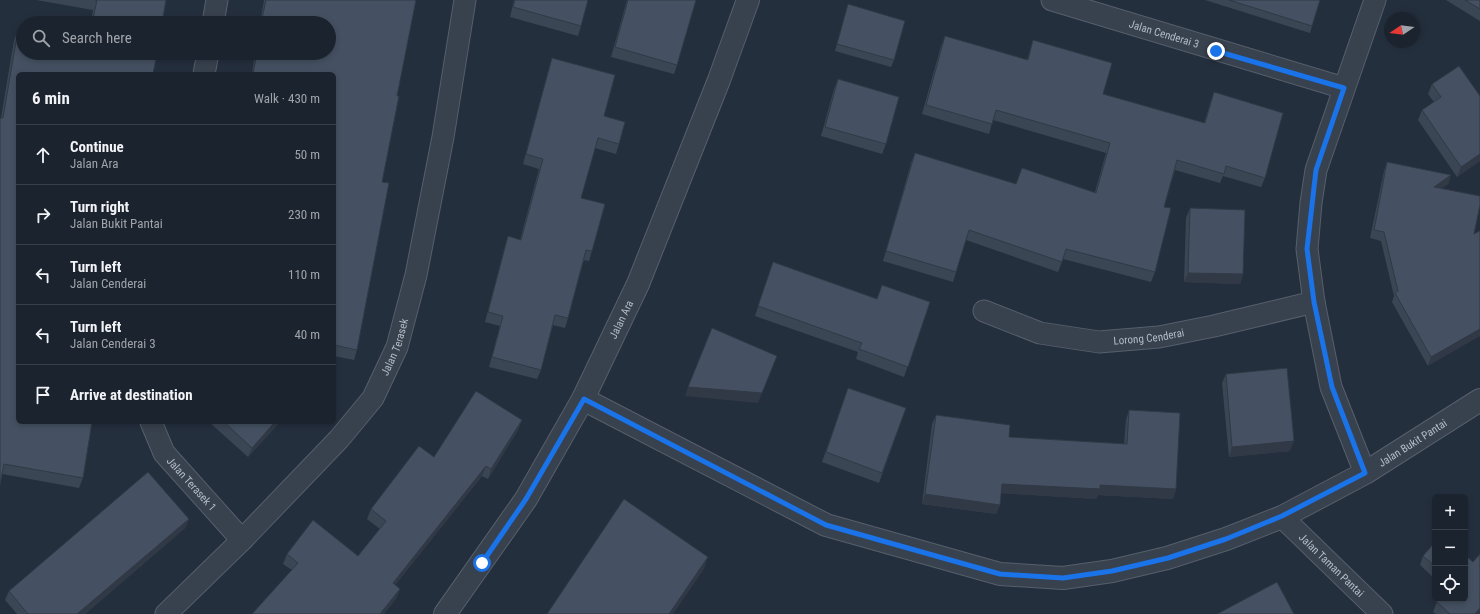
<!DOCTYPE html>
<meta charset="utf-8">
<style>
:root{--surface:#1b232e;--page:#282f3a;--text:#f1f3f6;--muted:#a0a4aa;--line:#39404a}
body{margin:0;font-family:"Roboto Condensed",sans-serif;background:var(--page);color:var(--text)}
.controls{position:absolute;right:12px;bottom:12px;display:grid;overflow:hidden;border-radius:6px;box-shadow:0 2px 6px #0003}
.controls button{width:36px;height:36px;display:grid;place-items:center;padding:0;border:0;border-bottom:1px solid var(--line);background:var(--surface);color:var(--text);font:20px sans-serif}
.compass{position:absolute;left:1384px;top:12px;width:36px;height:36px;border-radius:50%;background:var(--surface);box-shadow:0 2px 6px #0003;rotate:257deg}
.stop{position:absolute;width:12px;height:12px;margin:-9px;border:3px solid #1a73e8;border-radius:50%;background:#fff}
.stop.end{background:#1a73e8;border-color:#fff;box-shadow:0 1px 4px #0008}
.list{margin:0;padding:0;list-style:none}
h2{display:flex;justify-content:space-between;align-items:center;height:52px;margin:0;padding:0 16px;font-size:17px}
h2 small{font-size:13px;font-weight:400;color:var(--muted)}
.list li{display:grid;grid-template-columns:26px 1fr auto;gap:12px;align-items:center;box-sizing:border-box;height:60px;padding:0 16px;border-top:1px solid var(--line)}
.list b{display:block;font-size:15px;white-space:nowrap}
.list p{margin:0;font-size:13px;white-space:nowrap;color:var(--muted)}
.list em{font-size:13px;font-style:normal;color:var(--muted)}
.icon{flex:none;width:22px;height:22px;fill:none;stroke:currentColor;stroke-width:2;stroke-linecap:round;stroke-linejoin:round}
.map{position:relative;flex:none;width:1480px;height:614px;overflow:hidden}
.search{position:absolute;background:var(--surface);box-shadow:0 2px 6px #0003;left:16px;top:16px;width:320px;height:44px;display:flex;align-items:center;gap:10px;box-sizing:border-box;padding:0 14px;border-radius:22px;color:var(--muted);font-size:15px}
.panel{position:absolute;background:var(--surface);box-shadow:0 2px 6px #0003;left:16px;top:72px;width:320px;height:352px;border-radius:6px}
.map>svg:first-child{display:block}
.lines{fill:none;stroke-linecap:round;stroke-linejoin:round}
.minor-casing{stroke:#565f6c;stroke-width:23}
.tertiary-casing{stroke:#565f6c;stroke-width:24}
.minor{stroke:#38414e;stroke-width:21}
.tertiary{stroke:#38414e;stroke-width:22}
.wall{fill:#3b4654}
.shaded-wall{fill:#303945}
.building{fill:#455162;stroke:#303945}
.route{stroke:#1a73e8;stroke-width:5}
.labels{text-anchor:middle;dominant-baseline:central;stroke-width:3;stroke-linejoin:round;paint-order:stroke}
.street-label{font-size:11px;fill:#b4bcc9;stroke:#1d2633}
</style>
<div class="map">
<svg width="1480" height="614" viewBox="0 0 1480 614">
<rect width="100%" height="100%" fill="#242f3e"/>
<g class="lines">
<g class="minor-casing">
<g id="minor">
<path id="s1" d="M1052 0 1344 88"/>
<path d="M213 23 217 0"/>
<path d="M204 74 208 53"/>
<path id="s2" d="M984 311 1040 333 1099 342 1159 337 1214 326 1314 302"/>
<path id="s3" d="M151 422 164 453 242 540"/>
<path d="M1365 473 1331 387 1314 302 1307 249 1311 203 1316 170 1375 0"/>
<path id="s4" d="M1282 517 1382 614"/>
<path id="s5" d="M166 614 242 540 339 439 373 398 397 347 416 275 443 137 465 0"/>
</g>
</g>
<g class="tertiary-casing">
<g id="tertiary">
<path id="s6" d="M583 399 826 525 1000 574 1063 578 1112 571 1167 558 1226 539 1282 517 1365 473 1480 400"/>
<path id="s7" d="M445 614 526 499 583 399 638 284 719 80 748 0"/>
</g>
</g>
<use href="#minor" class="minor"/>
<use href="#tertiary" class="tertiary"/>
</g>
<g class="wall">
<path d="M36 0H166L162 23H91L93 10Z"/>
<path d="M264 0H416L397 96 382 182 357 350 354 360 334 356V74H252L255 53H329V23H260Z"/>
<path d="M514 0H588L581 26 578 36 510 17Z"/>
<path d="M627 0H696L677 65 674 74 611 57Z"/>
<path d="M1205 0H1320L1310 33Z"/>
<path d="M1446 0H1480V21Z"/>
<path d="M848 4 894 60 891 67 835 51Z"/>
<path d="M18 30V74L83 478 79 488 2 474 1 118 14 40Z"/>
<path d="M945 36 1027 60 1033 40 1103 94 1204 123 1214 92 1265 178 1261 187 1223 176 1220 183 1175 170 1164 207 1155 272 1151 282 1063 259 1058 272 966 240 953 282 883 261 911 163 915 153 1016 184 1095 192 1106 153 993 120 989 134 922 114 941 46Z"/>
<path d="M552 58 604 116 619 144 616 154 595 148 581 198 592 251 589 261 584 260 568 318 565 328 553 325 541 370 537 379 489 367 500 326 485 322 505 246 508 236 520 240 539 169 523 164 549 68Z"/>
<path d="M838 79 886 144 882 154 821 136 834 89Z"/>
<path d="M1432 84 1480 96V161L1457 177 1418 120 1422 110 1434 102 1428 94Z"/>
<path d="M1387 162 1451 175 1448 184 1441 188 1474 234 1480 231 1428 366 1392 302 1394 296 1381 241 1370 238 1384 171Z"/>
<path d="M1190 208 1243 274 1240 284 1184 282 1186 218Z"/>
<path d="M773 262 877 299 930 302 904 377 856 359 858 352 755 316Z"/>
<path d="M1226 374 1290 451 1229 457 1222 383Z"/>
<path d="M848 388 906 408 879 483 822 462Z"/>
<path d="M1129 410 1176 489 1173 499 1098 495 1096 499 1001 493 1000 505 996 514 922 504 932 424 936 415 1009 437 1124 444 1126 420Z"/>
<path d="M522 420 518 430 488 479 482 476 395 585 400 589 396 599 292 570 283 564 287 554 358 556 380 529 367 519 371 509 434 457Z"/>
<path d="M209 422H280L248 457Z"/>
<path d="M189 519 185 528 85 614H17L5 600 9 591Z"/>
<path d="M1435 542V579L1420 565 1423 556Z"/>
<path d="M1480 554V614H1436L1433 612 1437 602Z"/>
</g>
<g class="shaded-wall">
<path d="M1480 154V161L1457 177 1461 167Z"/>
<path d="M1451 175 1448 184 1431 195 1434 187Z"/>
<path d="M1188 273 1243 274 1240 284 1184 282Z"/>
<path d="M1480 329V336L1428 366 1431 357Z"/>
<path d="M777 356 758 403 685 396 688 387Z"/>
<path d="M522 420 518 430 488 479 491 469Z"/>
<path d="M275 422H280L248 457 252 448Z"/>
<path d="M1294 441 1290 451 1229 457 1232 447Z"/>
<path d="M486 466 482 476 389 593 393 583Z"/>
<path d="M1002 484 1100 485 1176 489 1173 499 1098 495 1096 499 999 493Z"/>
<path d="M925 494 1000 505 996 514 922 504Z"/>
<path d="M189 519 185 528 85 614H77Z"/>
<path d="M708 557 704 569 673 614H669Z"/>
<path d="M400 589 396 599 384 614H380Z"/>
<path d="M1480 608V614H1475Z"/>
</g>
<g class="building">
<path d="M95 0H166L162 23H92L97 0Z"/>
<path d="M266 0H416L397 96H399L382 182 389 183 357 350 334 345V74H253L257 53H329V23H261Z"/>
<path d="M515 0H588L581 26 513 7Z"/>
<path d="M628 0H696L677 65 615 47Z"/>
<path d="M1229 0H1320L1312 26Z"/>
<path d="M1465 0H1480V9Z"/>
<path d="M848 4 905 21 894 60 837 44Z"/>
<path d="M18 30 23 31V53H157L153 74H18V422H92L83 478 4 464 0 485V118H3Z"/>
<path d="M945 36 1028 60 1033 40 1112 63 1103 94 1205 123 1214 92 1283 113 1265 178 1226 166 1224 174 1177 160 1164 207 1171 208 1155 272 1066 249 1062 262 969 230 956 272 886 251 915 153 1016 184 1022 168 1096 193 1110 143 996 110 992 124 926 105Z"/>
<path d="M552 58 615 75 604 116 625 122 619 144 598 138 581 198 605 204 592 251 586 250 568 318 555 315 541 370 492 357 503 316 488 312 508 236 521 240 543 159 526 154Z"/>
<path d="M1459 66 1480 96V154L1461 167 1422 110 1441 97 1432 84Z"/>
<path d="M838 79 899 97 886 144 825 127Z"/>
<path d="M1387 162 1451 175 1434 187 1480 196V205L1474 234 1480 231V329L1431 357 1395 293 1398 291 1384 232 1374 230Z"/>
<path d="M1190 208 1245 210 1243 274 1188 273Z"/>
<path d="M773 262 877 299 882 285 930 302 908 367 859 349 862 343 758 306Z"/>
<path d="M712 328 777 356 762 393 688 387Z"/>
<path d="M1287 368 1294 441 1232 447 1226 374Z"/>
<path d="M848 388 906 408 882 473 826 452Z"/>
<path d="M476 391 522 420 491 469 486 466 393 583 400 589 380 614H252L298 563 287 554 313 520 358 556 386 521 371 509 419 446 434 457Z"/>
<path d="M1129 410 1180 413 1176 489 1100 485V489L1002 484 1000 505 925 494 936 415 1010 425 1009 437 1127 444Z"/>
<path d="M224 422H275L252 448Z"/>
<path d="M148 472 189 519 77 614H28L9 591Z"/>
<path d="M624 499 708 557 669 614H547Z"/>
<path d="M1435 542V566L1423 556Z"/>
<path d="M1480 554V608L1475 614H1450L1437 602 1440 599H1465V555L1473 562Z"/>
<path d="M1277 582 1294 614H1217Z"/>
</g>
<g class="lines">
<path class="route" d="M482 563 526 499 584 399 826 525 1000 574 1063 578 1112 571 1168 558 1226 539 1282 516 1365 473 1332 387 1314 302 1307 249 1316 170 1344 88 1216 51"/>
</g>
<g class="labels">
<g class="street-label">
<text stroke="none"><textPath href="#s1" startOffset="117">Jalan Cenderai 3</textPath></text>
<text stroke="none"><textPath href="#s7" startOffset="344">Jalan Ara</textPath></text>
<text stroke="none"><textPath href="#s2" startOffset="170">Lorong Cenderai</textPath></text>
<text stroke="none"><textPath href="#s5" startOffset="355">Jalan Terasek</textPath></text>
<text stroke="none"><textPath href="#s6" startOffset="896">Jalan Bukit Pantai</textPath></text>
<text stroke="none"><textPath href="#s3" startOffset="75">Jalan Terasek 1</textPath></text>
<text stroke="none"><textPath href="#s4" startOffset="69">Jalan Taman Pantai</textPath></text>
</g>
</g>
</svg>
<div class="controls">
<button>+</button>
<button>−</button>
<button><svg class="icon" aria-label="locate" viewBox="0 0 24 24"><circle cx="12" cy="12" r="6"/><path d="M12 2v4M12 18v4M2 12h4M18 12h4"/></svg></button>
</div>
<svg class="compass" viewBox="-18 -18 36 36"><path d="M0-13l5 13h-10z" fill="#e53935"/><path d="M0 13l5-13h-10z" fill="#a0a4aa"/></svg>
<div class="stop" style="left:482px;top:563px"></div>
<div class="stop end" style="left:1216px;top:51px"></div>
<div class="search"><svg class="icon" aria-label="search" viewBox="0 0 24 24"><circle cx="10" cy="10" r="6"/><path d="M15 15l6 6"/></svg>Search here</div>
<section class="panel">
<h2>6 min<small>Walk · 430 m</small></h2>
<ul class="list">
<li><svg class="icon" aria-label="ahead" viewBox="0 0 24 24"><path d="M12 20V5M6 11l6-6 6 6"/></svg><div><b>Continue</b><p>Jalan Ara</p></div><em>50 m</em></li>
<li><svg class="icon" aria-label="right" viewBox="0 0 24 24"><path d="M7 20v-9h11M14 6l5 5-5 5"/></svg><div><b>Turn right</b><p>Jalan Bukit Pantai</p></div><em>230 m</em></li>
<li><svg class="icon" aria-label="left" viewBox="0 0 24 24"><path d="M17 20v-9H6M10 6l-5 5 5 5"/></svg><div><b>Turn left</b><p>Jalan Cenderai</p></div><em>110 m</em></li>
<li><svg class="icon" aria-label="left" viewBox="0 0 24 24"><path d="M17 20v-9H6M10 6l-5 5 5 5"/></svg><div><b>Turn left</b><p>Jalan Cenderai 3</p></div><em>40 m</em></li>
<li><svg class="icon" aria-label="arrive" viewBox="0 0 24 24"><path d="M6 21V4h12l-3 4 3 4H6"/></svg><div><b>Arrive at destination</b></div></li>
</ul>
</section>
</div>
